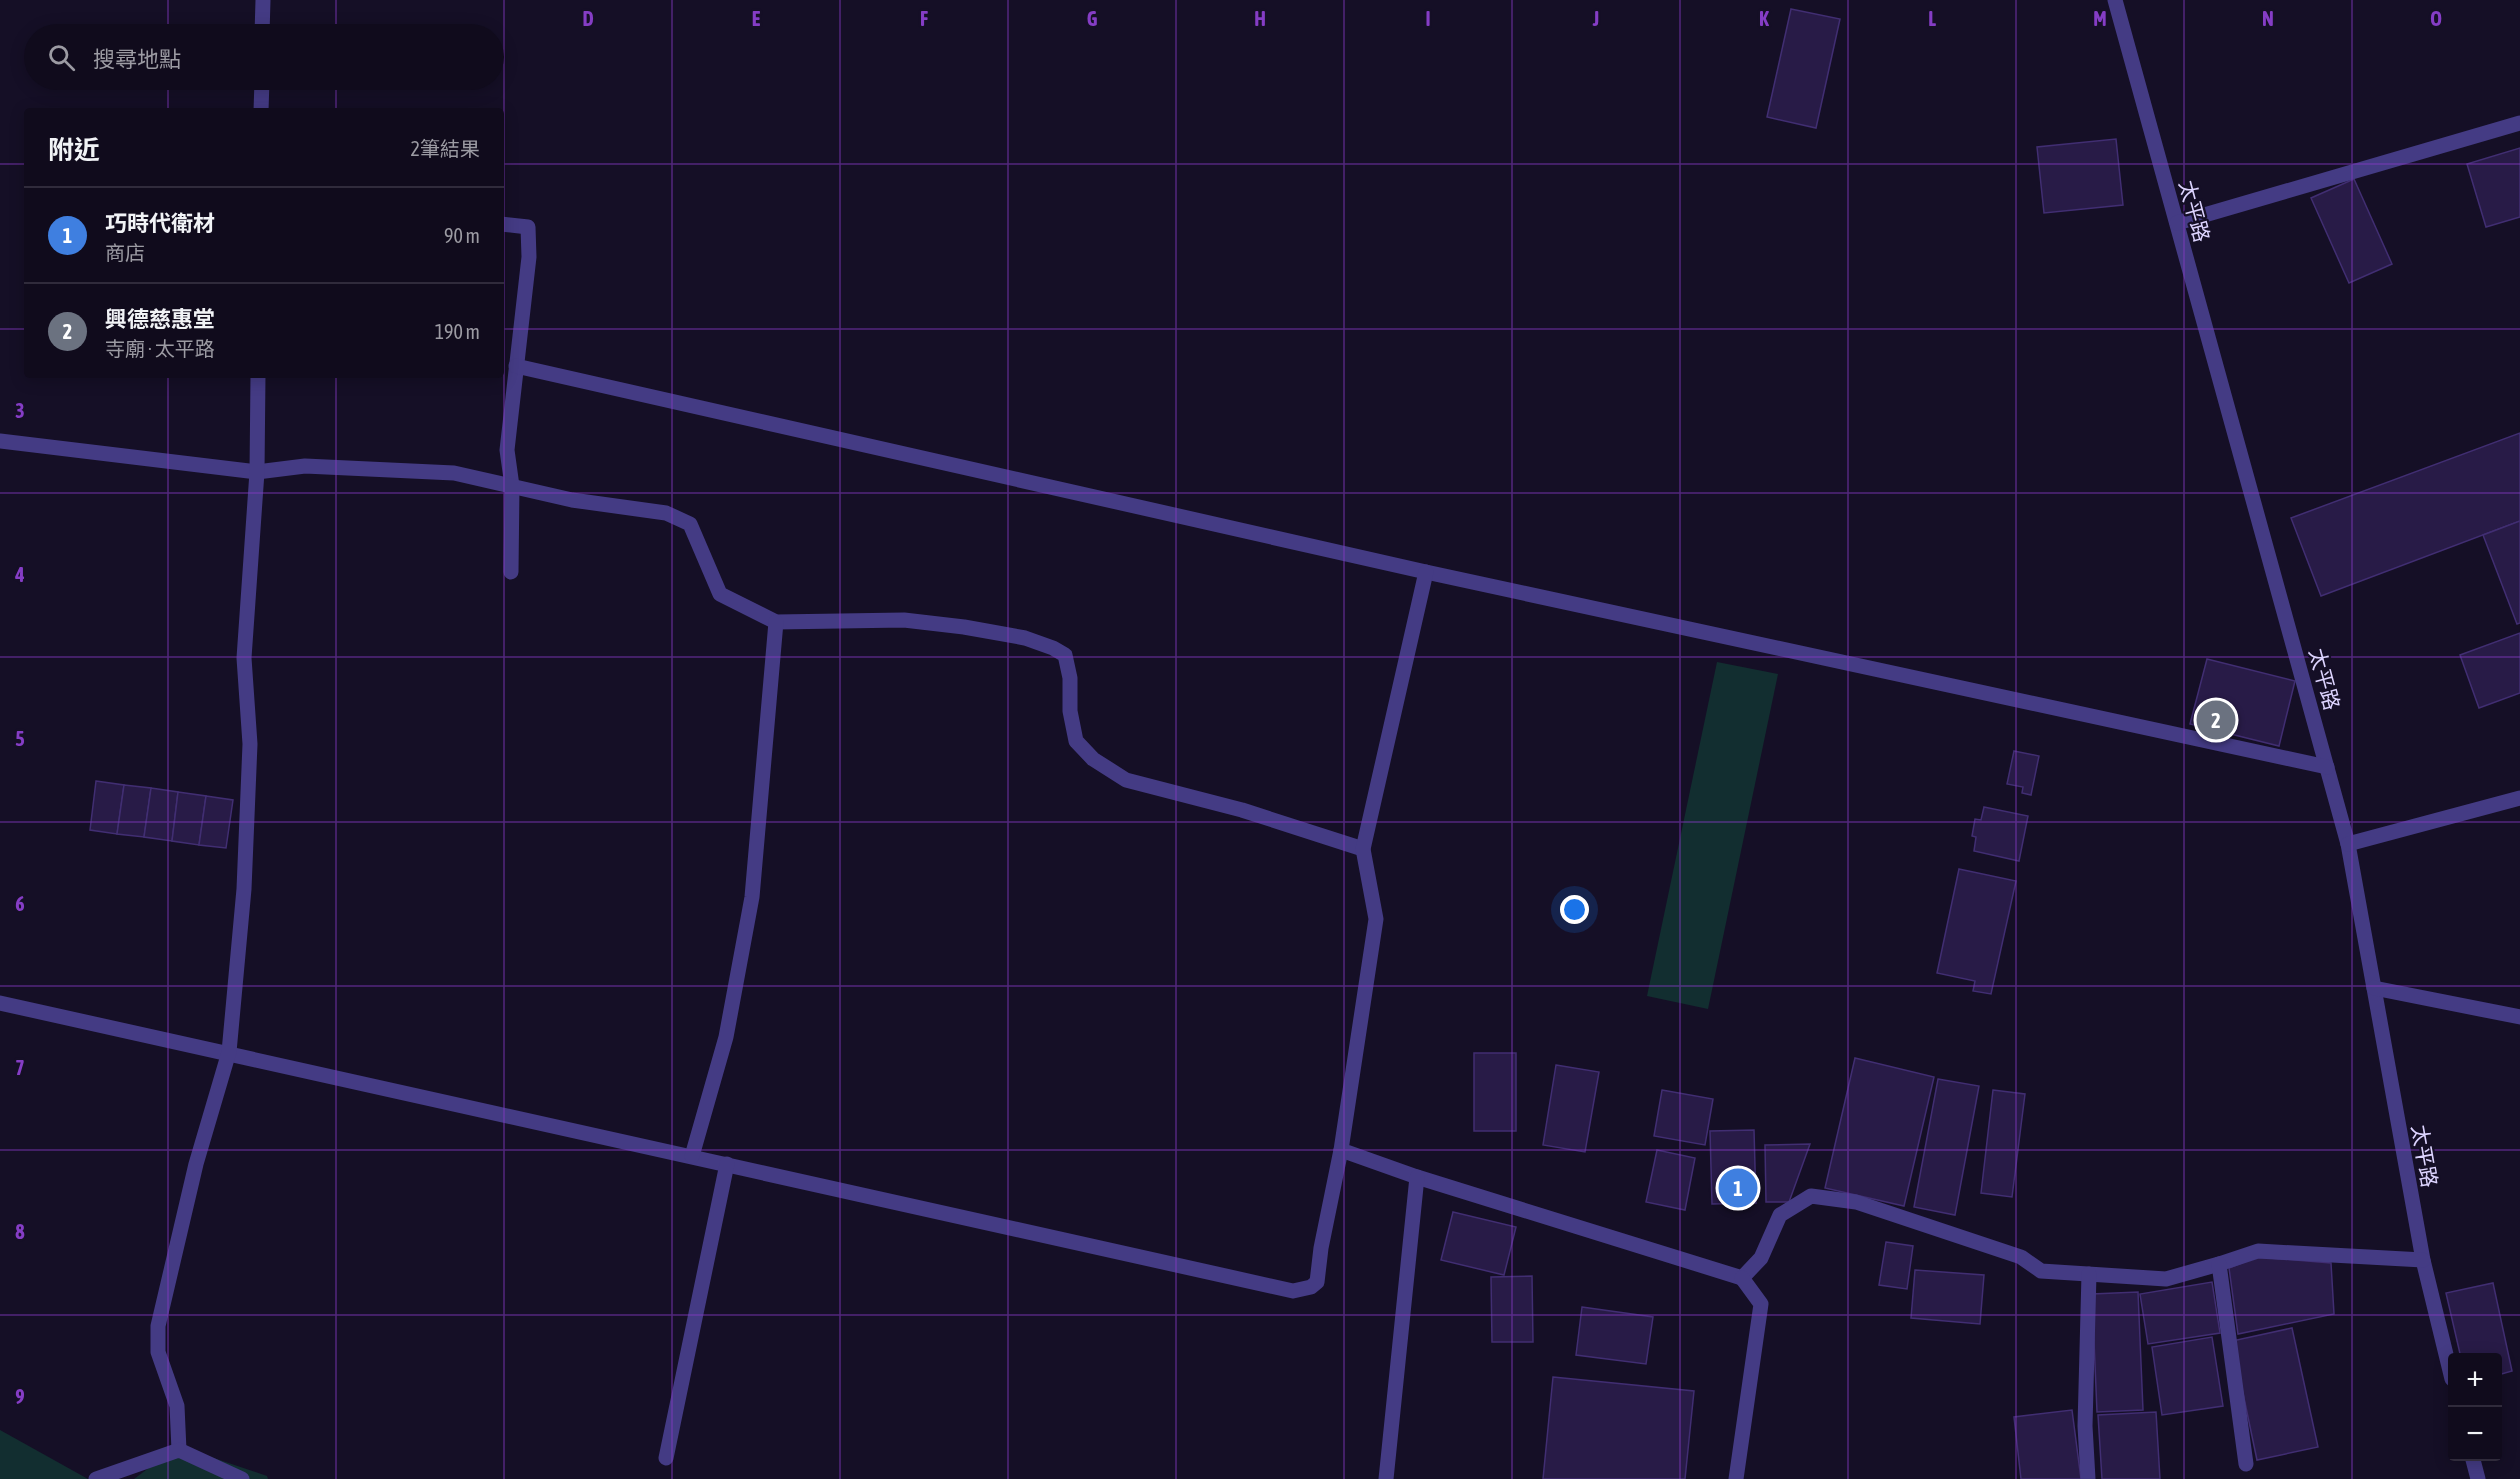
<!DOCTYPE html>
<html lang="zh-TW">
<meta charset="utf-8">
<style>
:root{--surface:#100b1c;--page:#191425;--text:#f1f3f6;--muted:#9c9ba3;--line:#302b3b;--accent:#03cffd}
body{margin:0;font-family:"Asap Condensed","Noto Sans TC",sans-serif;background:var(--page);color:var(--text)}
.controls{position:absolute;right:18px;bottom:18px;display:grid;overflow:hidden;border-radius:6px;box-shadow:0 3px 15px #0003}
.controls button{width:54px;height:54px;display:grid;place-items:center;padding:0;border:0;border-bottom:2px solid var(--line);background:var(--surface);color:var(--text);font:30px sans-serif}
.you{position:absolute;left:1575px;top:910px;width:21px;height:21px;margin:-15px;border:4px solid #fff;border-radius:50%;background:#1a73e8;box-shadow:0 0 0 9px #1a73e833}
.badge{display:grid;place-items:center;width:39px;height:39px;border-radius:50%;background:var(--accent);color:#fff;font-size:20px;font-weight:700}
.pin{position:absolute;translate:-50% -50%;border:3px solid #fff;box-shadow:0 2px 6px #0006}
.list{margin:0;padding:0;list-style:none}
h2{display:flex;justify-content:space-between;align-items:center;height:78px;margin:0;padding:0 24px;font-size:26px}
h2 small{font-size:20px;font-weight:400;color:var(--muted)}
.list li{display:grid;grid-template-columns:39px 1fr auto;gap:18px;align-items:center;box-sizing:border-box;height:96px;padding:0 24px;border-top:2px solid var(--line)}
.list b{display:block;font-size:22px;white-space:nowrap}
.list p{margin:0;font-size:20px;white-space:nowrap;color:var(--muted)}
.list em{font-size:20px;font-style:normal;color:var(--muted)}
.icon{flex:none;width:33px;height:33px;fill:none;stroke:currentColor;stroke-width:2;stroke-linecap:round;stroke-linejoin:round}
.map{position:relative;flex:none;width:2520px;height:1479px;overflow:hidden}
.search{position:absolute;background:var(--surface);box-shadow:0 3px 15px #0003;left:24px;top:24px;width:480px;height:66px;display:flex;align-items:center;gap:15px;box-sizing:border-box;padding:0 21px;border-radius:33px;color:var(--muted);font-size:22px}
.panel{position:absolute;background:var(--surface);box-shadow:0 3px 15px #0003;left:24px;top:108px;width:480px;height:270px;border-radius:6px}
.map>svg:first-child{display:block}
.green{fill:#122e30}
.building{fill:#281b47;stroke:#412e72;stroke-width:1.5}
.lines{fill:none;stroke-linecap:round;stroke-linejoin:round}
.minor{stroke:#443b84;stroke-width:15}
.grid{fill:none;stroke:#853dc5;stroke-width:1.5;stroke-opacity:0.55}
.labels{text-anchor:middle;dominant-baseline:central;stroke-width:4.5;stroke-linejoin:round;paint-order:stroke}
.street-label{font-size:21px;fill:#ddd4ff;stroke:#150f26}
.grid-label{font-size:20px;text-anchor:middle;font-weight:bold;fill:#853dc5;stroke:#150f26;stroke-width:4.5;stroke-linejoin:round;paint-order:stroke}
</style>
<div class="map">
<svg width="2520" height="1479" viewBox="0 0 2520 1479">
<rect width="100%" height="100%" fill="#150f26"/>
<g class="green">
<path d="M1717 662 1778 674 1708 1009 1647 996Z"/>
<path d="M0 1430 88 1479H0Z"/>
<path d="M178 1446 267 1476 268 1479H134Z"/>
</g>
<g class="building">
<path d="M1791 9 1840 19 1816 128 1767 117Z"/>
<path d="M2116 139 2123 205 2044 213 2037 147Z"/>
<path d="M2520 148V217L2486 227 2467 164Z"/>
<path d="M2354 179 2392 264 2349 283 2311 198Z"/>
<path d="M2520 433V521L2321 596 2291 518Z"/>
<path d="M2520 521V623L2517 624 2483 535Z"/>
<path d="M2520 633V693L2479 708 2460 655Z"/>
<path d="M2207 659 2295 681 2279 746 2190 724Z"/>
<path d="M2014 751 2039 756 2031 795 2022 793 2023 787 2007 784Z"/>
<path d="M96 781 124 785 117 834 90 830Z"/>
<path d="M124 785 151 788 144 837 117 834Z"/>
<path d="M151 788 178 792 172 841 144 837Z"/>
<path d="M178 792 206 796 199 845 172 841Z"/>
<path d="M206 796 233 800 226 848 199 845Z"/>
<path d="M1984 807 2028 816 2019 861 1974 851 1976 837 1972 836 1975 819 1981 820Z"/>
<path d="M1959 869 2016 881 1991 994 1973 991 1975 981 1937 973Z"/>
<rect x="1474" y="1053" width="42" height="78"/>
<path d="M1855 1058 1934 1077 1904 1206 1825 1188Z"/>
<path d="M1556 1065 1599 1072 1585 1152 1543 1145Z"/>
<path d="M1938 1079 1979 1086 1955 1215 1914 1207Z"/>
<path d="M1662 1090 1713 1099 1705 1145 1654 1136Z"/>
<path d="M1993 1090 2025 1094 2012 1197 1981 1193Z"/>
<path d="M1754 1130 1756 1203 1712 1204 1710 1131Z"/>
<path d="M1810 1144 1789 1202H1766L1765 1145Z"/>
<path d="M1657 1150 1695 1158 1685 1210 1646 1202Z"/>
<path d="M1453 1212 1516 1227 1504 1275 1441 1260Z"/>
<path d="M1886 1242 1913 1246 1907 1289 1879 1285Z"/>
<path d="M2257 1257 2331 1263 2334 1314 2238 1334 2229 1268Z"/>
<path d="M1915 1270 1984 1275 1980 1324 1911 1318Z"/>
<path d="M1532 1276 1533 1342H1492L1491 1277Z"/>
<path d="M2212 1282 2220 1333 2148 1344 2140 1294Z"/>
<path d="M2493 1283 2512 1371 2498 1375V1358H2461L2446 1293Z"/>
<path d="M2138 1292 2143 1410 2097 1412 2092 1294Z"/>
<path d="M1582 1307 1653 1317 1646 1364 1576 1355Z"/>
<path d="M2292 1328 2318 1447 2257 1460 2232 1341Z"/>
<path d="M2212 1337 2223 1406 2162 1415 2152 1347Z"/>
<path d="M1553 1377 1694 1391 1685 1479H1543Z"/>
<path d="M2072 1410 2081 1479H2021L2014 1417Z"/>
<path d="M2156 1412 2160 1479H2102L2098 1415Z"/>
</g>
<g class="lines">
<g class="minor">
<path d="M2115 0 2348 844 2423 1260 2452 1379"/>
<path d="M262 34 263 0"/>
<path d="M261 111 262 80"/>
<path d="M2177 223 2520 123"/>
<path d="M501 224 528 227 529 257 507 450 512 486 511 572"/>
<path d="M516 366 1426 572 2327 767"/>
<path d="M0 441 257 472 305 466 454 473 572 500 666 513 690 524 720 594 776 622 904 620 964 627 1025 638 1053 648 1065 655 1070 678V711L1076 741 1093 759 1126 780 1242 810 1363 849"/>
<path d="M1426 572 1363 849 1376 919 1341 1150 1417 1177 1742 1278 1761 1258 1780 1215 1811 1196 1856 1202 2021 1257 2041 1271 2166 1279 2219 1264 2258 1251 2423 1260"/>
<path d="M2348 844 2520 798"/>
<path d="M2374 988 2520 1017"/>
<path d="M0 1003 1293 1291 1311 1287 1317 1282 1321 1248 1341 1150"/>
<path d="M692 1156 726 1037 752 897 776 622"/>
<path d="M2219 1264 2246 1464"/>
<path d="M179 1450 177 1406 158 1352V1326L196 1164 229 1052 244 889 250 744 244 658 257 472 258 375"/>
<path d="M2472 1456 2478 1479"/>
<path d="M666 1458 727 1164"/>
<path d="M96 1479 179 1450 242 1479"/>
<path d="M1386 1479 1417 1177"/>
<path d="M1736 1479 1761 1304 1742 1278"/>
<path d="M2088 1479 2085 1426 2089 1274"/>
</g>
</g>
<path class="grid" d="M168 0V34M336 0V34M504 0V1479M672 0V1479M840 0V1479M1008 0V1479M1176 0V1479M1344 0V1479M1512 0V1479M1680 0V1479M1848 0V1479M2016 0V1479M2184 0V1479M2352 0V1479M168 80V111M336 80V111M0 164H27M501 164H2520M0 329H27M501 329H2520M168 375V1479M336 375V1479M0 493H2520M0 657H2520M0 822H2520M0 986H2520M0 1150H2520M0 1315H2520"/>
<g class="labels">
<g class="street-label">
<text transform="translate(2195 211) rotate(75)">太平路</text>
<text transform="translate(2325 679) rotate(75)">太平路</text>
<text transform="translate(2425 1156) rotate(80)">太平路</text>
</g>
</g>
<g class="grid-label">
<text x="588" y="26">D</text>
<text x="756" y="26">E</text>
<text x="924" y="26">F</text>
<text x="1092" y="26">G</text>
<text x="1260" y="26">H</text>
<text x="1428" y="26">I</text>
<text x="1596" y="26">J</text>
<text x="1764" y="26">K</text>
<text x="1932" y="26">L</text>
<text x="2100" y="26">M</text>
<text x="2268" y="26">N</text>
<text x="2436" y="26">O</text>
<text x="20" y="418">3</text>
<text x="20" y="582">4</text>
<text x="20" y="746">5</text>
<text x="20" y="911">6</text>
<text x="20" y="1075">7</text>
<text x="20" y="1239">8</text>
<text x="20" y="1404">9</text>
</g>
</svg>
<div class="controls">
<button>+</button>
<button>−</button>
</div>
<div class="you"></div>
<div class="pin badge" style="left:1738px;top:1188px;background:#3f7fe0">1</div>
<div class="pin badge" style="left:2216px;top:720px;background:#6b7280">2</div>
<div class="search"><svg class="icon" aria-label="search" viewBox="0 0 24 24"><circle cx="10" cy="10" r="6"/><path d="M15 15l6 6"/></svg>搜尋地點</div>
<section class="panel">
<h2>附近<small>2筆結果</small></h2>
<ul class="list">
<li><span class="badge" style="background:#3f7fe0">1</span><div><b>巧時代衛材</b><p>商店</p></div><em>90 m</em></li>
<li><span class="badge" style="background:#6b7280">2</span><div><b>興德慈惠堂</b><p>寺廟 · 太平路</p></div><em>190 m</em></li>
</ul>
</section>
</div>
